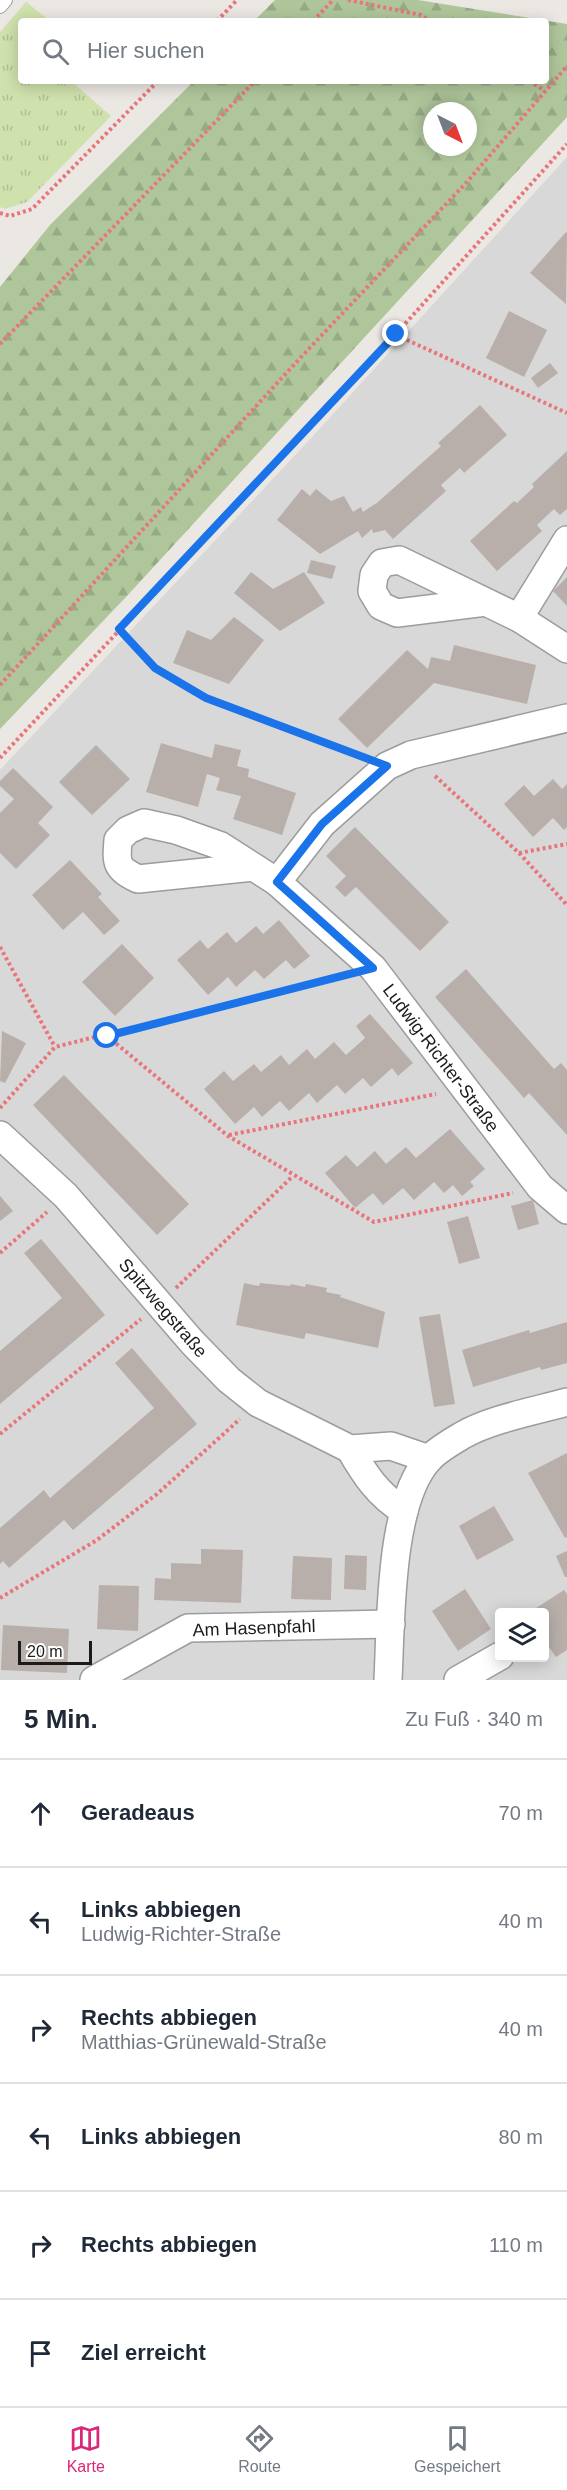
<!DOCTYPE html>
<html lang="de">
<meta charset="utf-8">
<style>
:root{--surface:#fff;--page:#f2f2f3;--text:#1f2937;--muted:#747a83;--line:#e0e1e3;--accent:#db2777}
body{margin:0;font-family:Helvetica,sans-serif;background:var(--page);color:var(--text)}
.controls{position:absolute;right:18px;bottom:18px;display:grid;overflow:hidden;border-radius:6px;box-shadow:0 3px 15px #0003}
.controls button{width:54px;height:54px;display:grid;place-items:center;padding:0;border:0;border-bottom:2px solid var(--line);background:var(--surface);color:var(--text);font:30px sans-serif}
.compass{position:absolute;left:423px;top:102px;width:54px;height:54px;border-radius:50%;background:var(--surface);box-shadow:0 3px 15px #0003;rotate:138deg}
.scale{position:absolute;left:18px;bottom:15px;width:74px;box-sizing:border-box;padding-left:6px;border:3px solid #1b1b1b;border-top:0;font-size:16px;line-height:21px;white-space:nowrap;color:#1b1b1b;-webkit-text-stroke:4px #fff;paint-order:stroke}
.stop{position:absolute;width:18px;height:18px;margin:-14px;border:4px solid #1a73e8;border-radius:50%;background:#fff}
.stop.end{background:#1a73e8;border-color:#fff;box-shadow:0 2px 6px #0008}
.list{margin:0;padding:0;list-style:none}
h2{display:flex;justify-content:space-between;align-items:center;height:78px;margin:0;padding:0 24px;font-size:26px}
h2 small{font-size:20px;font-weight:400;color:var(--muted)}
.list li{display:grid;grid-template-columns:39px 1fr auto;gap:18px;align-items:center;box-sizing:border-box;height:108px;padding:0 24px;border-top:2px solid var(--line)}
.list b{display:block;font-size:22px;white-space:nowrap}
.list p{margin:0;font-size:20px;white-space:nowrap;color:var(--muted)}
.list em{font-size:20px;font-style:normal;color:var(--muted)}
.icon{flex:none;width:33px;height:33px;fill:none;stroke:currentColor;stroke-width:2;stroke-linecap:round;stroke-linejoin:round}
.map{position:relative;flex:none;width:567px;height:1680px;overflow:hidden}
.search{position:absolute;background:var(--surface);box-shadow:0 3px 15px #0003;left:18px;right:18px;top:18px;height:66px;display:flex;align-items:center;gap:15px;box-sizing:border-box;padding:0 21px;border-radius:6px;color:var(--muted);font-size:22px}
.sheet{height:726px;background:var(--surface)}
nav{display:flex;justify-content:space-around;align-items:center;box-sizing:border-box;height:84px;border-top:2px solid var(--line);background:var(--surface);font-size:16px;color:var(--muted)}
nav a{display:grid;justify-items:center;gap:3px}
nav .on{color:var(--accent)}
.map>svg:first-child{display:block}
.residential{fill:#d9d8d8;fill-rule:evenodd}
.grass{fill:url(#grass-tufts)}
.forest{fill:url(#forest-firs);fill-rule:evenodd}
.building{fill:#b8afab}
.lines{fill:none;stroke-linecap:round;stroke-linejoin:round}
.lane-casing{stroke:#9c9c9c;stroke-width:16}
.street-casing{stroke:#9c9c9c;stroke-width:30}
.path{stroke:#e9757c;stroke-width:4;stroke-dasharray:3 3;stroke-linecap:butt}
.lane{stroke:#fff;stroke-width:14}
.street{stroke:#fff;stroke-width:27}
.route{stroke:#1a73e8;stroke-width:8}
.labels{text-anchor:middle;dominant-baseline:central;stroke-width:5;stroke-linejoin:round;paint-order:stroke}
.street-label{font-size:18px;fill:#1b1b1b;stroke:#fff}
</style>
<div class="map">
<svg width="567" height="1680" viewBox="0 0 567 1680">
<defs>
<pattern id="grass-tufts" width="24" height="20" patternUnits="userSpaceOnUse" patternTransform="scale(1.5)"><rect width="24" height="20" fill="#cfe1ac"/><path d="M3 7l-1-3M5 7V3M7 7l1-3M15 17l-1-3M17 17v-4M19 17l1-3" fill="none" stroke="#b1c093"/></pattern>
<pattern id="forest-firs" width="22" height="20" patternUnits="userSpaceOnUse" patternTransform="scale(1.5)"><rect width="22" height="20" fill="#afc69b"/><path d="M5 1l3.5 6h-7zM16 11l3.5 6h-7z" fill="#96aa85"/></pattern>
</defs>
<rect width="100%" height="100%" fill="#ebe7e2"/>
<path class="residential" d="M567 157V1680H0V770L314 435ZM500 1612H544V1658H500Z"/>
<path class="grass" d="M26 2 50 21H21V81H71L111 116 27 202 5 209 0 207V32Z"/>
<path class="forest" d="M275 0H418L567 24V117L126 597 0 729V287L50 225 194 81H546V21H254ZM432 111H468V147H432Z"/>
<g class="building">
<path d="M566 232 567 233 566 304 530 273Z"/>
<path d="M509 311 547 330 524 377 486 358Z"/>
<path d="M550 363 558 373 538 388 531 378Z"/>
<path d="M480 405 507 435 464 473 460 468 441 485 446 491 393 539 385 530 373 533 372 529 362 538 358 531 320 554 277 520 302 489 310 496 316 489 331 501 344 496 353 512 361 507 363 512 378 502 441 446 438 443Z"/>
<path d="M567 451V509L560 515 554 509 537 525 542 531 497 571 470 541 514 501 517 503 534 487 532 484Z"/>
<path d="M311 560 336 566 332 579 307 573Z"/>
<path d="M251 572 273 589 304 572 325 603 280 631 234 593Z"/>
<path d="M567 577V606L553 591Z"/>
<path d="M234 617 264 640 229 684 173 663 187 630 211 640Z"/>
<path d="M454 645 536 665 527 704 434 683 367 748 338 719 407 650 428 669 431 657 450 661Z"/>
<path d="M161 743 212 758 215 744 241 750 237 766 249 769 248 777 296 793 282 835 233 819 241 796 216 790 220 778 207 774 198 807 146 792Z"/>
<path d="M96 745 130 779 92 815 59 782Z"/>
<path d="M13 768 53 807 38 823 50 835 16 869 0 853V813L14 799 0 786V781Z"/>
<path d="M553 779 562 789 567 784V827L564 830 553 818 533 837 504 804 524 785 534 796Z"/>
<path d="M355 827 449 922 420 951 356 887 345 897 335 887 346 876 326 856Z"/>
<path d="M70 860 102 894 98 897 120 921 104 935 83 912 63 930 32 895Z"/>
<path d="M279 920 310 956 294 969 286 960 264 979 255 970 236 987 228 977 208 995 177 960 200 940 208 949 227 932 236 943 256 926 263 934Z"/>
<path d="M122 944 154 978 115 1016 82 982Z"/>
<path d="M466 969 554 1069 561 1063 567 1070V1135L529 1093 524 1098 435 997Z"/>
<path d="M370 1014 413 1063 398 1076 392 1068 371 1087 363 1078 345 1094 337 1085 317 1103 309 1093 289 1111 280 1101 262 1117 254 1107 235 1124 204 1089 224 1071 233 1081 254 1064 261 1072 281 1055 289 1065 307 1049 315 1059 334 1042 346 1055 365 1038 356 1026Z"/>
<path d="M2 1031 26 1043 5 1083 0 1081Z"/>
<path d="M64 1075 189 1204 157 1235 33 1105Z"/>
<path d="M450 1129 485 1169 470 1182 474 1186 462 1196 453 1185 444 1193 434 1182 414 1200 403 1188 383 1205 373 1193 355 1208 325 1173 346 1155 357 1167 375 1151 386 1164 406 1147 416 1158Z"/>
<path d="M0 1196 13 1211 0 1221Z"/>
<path d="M533 1200 539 1224 518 1230 511 1206Z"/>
<path d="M468 1216 480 1258 459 1264 447 1222Z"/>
<path d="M41 1239 105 1315 0 1404V1351L62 1298 24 1253Z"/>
<path d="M244 1283 259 1286 260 1283 290 1286 291 1284 305 1287 306 1284 327 1288 326 1292 341 1295 340 1297 385 1312 378 1348 306 1333 304 1339 236 1325Z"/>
<path d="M440 1314 455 1404 434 1407 419 1317Z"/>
<path d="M567 1322V1363L541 1370 540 1367 473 1387 462 1350 529 1330 530 1333Z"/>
<path d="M132 1348 197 1424 73 1530 64 1520 9 1568 3 1561 0 1564V1528L44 1490 50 1498 154 1408 115 1363Z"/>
<path d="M567 1453V1537L565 1538 528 1473Z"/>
<path d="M494 1506 514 1540 477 1560 459 1526Z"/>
<path d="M201 1549 243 1550 241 1603 154 1600 155 1578 171 1579V1563L201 1564Z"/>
<path d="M567 1551V1577H565L556 1556Z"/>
<path d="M345 1555 367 1556 366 1590 344 1589Z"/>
<path d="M293 1556 332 1558 331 1600 291 1599Z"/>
<path d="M99 1585 139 1586 138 1631 97 1629Z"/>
<path d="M465 1589 491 1629 458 1651 432 1611Z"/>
<path d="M564 1590 567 1594V1650L556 1657 544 1640V1612H530Z"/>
<path d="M3 1625 69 1629 67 1673 1 1670Z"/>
</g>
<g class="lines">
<g class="lane-casing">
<path id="lane" d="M0 6 5 0"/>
</g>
<g class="street-casing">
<g id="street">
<path d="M486 602 397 613 381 606 372 591 374 575 382 563 399 560 519 618 567 649"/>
<path d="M519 618 567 540"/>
<path d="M253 867 138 879C116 868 116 864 118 840L128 830 144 823 176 830 221 846 277 882 373 968 540 1187 567 1210"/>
<path d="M277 882 322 824 387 766 411 755 567 718"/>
<path d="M0 1135 66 1196 192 1342 229 1380 258 1403 350 1449 391 1446 429 1459"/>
<path d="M350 1449C365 1475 378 1495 404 1511"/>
<path d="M94 1680 188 1628 391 1624"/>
<path d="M388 1680C391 1622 389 1502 429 1459 437 1450 453 1441 463 1435 491 1419 535 1411 567 1402"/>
<path d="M458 1680 500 1656"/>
</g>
</g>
<g class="path">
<path d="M348 0 421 15 430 21"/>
<path d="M217 21 237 0"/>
<path d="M313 21 333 0"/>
<path d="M529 81 544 90"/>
<path d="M0 213 10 216 32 209 158 81"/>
<path d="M396 335 567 413"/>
<path d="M0 344 255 81"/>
<path d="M119 629 155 667 206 697 361 756"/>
<path d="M0 685 302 356 466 183 567 66"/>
<path d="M0 758 395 335 567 144"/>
<path d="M435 776 519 853 567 905"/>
<path d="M519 853 567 844"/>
<path d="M0 947 55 1047"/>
<path d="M107 1036 228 1136 374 1222 513 1193"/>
<path d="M0 1108 55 1047 343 975"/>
<path d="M229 1135 436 1094"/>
<path d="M0 1253 47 1212"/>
<path d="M176 1288 293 1176"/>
<path d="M0 1434 141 1319"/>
<path d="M0 1598 97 1540 157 1494 240 1419"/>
</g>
<use href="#lane" class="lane"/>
<use href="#street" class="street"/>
</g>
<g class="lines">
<path class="route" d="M107 1036 373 968 277 882 322 824 387 766 206 698 155 668 119 629 396 334"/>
</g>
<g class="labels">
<g class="street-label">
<text transform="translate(441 1058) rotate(53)">Ludwig-Richter-Straße</text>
<text transform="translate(163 1308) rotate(49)">Spitzwegstraße</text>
<text transform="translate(254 1628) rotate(-2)">Am Hasenpfahl</text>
</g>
</g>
</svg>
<div class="controls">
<button><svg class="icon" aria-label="layers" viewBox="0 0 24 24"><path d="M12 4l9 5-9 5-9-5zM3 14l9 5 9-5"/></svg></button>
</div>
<svg class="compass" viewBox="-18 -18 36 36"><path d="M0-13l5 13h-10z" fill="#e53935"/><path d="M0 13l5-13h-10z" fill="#747a83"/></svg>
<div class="scale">20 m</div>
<div class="stop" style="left:107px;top:1036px"></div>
<div class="stop end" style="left:396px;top:334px"></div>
<div class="search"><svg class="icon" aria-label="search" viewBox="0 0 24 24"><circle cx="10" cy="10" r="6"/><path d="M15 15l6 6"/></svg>Hier suchen</div>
</div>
<section class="sheet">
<h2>5 Min.<small>Zu Fuß · 340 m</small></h2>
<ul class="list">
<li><svg class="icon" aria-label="ahead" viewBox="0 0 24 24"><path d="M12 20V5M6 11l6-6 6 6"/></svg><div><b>Geradeaus</b></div><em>70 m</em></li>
<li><svg class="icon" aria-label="left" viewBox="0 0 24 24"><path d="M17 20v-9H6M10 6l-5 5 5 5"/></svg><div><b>Links abbiegen</b><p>Ludwig-Richter-Straße</p></div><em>40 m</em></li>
<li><svg class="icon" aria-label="right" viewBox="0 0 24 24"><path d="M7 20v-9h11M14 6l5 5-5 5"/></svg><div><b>Rechts abbiegen</b><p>Matthias-Grünewald-Straße</p></div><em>40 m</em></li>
<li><svg class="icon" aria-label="left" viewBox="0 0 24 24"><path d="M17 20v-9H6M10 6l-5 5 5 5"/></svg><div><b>Links abbiegen</b></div><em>80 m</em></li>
<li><svg class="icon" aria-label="right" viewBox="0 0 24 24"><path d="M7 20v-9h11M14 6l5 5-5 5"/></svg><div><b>Rechts abbiegen</b></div><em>110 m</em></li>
<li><svg class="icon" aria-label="arrive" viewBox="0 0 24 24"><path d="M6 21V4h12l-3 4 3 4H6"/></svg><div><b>Ziel erreicht</b></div></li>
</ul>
</section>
<nav>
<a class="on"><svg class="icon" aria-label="map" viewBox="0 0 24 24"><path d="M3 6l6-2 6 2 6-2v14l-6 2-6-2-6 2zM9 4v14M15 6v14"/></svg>Karte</a>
<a><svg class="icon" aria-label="directions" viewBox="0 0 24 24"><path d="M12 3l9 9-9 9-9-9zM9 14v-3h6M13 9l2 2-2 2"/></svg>Route</a>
<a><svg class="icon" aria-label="saved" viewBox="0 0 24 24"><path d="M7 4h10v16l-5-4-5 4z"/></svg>Gespeichert</a>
</nav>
